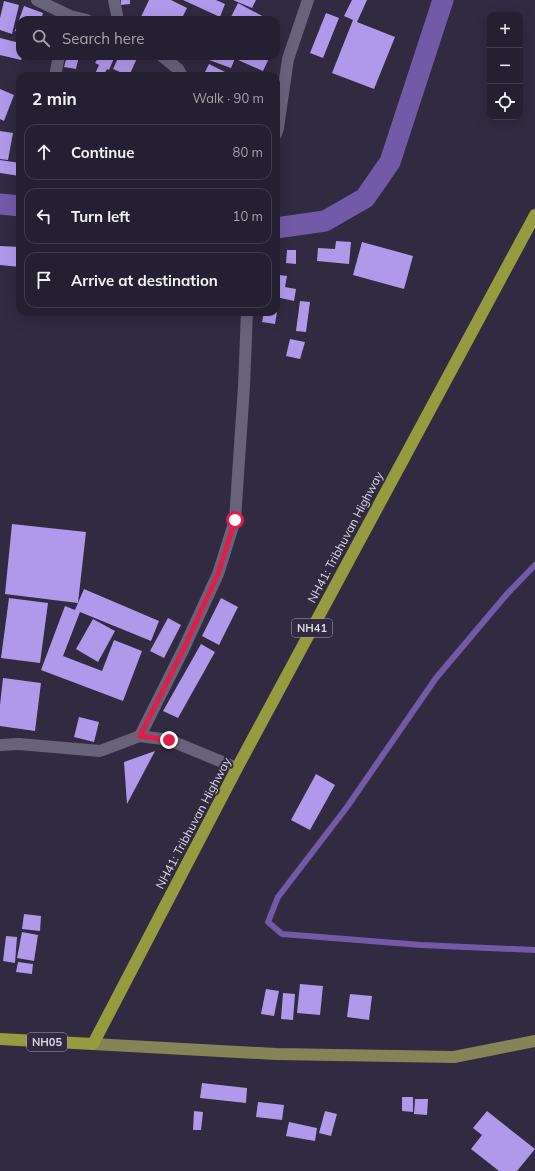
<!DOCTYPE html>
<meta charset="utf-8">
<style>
:root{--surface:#252031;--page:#312d3d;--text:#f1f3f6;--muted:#a3a3ab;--line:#423e4d}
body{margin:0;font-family:Mulish,sans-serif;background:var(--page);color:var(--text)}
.controls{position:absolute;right:12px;top:12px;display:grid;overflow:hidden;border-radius:8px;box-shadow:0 4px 16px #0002}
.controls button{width:36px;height:36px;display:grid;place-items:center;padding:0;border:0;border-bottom:1px solid var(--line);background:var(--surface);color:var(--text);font:20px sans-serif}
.stop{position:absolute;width:12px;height:12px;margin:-9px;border:3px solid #e11d48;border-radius:50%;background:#fff}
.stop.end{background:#e11d48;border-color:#fff;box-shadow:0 1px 4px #0008}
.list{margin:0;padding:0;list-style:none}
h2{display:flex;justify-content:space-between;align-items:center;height:52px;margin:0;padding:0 16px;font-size:17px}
h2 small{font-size:13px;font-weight:400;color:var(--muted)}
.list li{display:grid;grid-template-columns:26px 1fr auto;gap:12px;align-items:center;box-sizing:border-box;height:56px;margin:0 8px 8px;padding:0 8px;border:1px solid var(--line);border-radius:12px}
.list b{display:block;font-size:15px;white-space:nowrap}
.list em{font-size:13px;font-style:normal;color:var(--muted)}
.icon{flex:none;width:22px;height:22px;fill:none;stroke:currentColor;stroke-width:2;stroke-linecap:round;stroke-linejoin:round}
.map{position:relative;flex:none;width:535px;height:1171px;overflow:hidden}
.search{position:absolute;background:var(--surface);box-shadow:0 4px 16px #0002;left:16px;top:16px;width:264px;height:44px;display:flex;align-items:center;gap:10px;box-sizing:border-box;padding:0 14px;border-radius:12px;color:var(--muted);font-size:15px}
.panel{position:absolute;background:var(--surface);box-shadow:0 4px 16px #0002;left:16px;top:72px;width:264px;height:244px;border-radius:12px}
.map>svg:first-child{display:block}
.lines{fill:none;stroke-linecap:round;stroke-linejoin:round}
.stream{stroke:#735aa8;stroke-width:6}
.canal{stroke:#735aa8;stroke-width:21}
.building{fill:#b098eb}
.minor{stroke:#68627b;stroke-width:12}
.major{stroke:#848457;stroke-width:12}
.highway{stroke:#979b3f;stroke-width:12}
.route{stroke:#e11d48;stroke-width:5}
.labels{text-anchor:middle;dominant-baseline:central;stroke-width:4;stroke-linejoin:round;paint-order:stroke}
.shield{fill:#312a41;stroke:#a9a4b5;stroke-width:1}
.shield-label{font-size:11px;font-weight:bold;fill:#dcd8e7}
.street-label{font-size:12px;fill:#dcd8e7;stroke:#312a41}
</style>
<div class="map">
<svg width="535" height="1171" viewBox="0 0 535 1171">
<rect width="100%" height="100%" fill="#312a41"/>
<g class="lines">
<path class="stream" d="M535 565 507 594 436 678 347 807 278 897 268 922 282 934 421 945 535 950"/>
<g class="canal">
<path d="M0 204 20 206"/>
<path d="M276 228 325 221 365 198 390 162 443 0"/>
</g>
</g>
<g class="building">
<path d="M121 0H130V4L121 5Z"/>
<path d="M149 0H171L187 8 181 20H141L140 19Z"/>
<path d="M183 0H216L225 4 220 17Z"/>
<path d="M233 0H256L252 8Z"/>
<path d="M352 0H367L357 22 395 37 374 89 332 73 353 20 344 16Z"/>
<path d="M4 1 19 5 12 34 0 30V18Z"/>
<path d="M238 3 266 18 265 20H236L231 17Z"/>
<path d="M24 6 43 13 41 20H20V33L15 31Z"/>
<path d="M326 13 339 18 323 58 310 53Z"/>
<path d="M0 38 20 43V56H22L21 60 0 55Z"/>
<path d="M67 56H79L76 69 64 67Z"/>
<path d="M99 56H115L109 70 107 69 103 76H94L99 65 95 63Z"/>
<path d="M119 56H138L129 76 113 69Z"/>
<path d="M201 56H236L231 68 201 57Z"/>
<path d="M240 56H270L263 71 238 60Z"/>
<path d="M209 64 225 72 223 76H203Z"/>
<path d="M0 89 14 95 4 121 0 119Z"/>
<path d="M0 131 13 133 8 160 0 159Z"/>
<path d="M0 160 20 163V176L0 173Z"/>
<path d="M336 241 351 242 349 264 317 261 318 248 335 249Z"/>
<path d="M362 242 413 256 404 289 353 275Z"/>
<path d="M0 246 20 247V267L0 265Z"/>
<path d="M287 250H296V264L286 263Z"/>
<path d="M279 275 287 276 285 287 296 289 294 301 276 297V285H277Z"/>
<path d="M276 299 279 300 275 324 262 322 264 312H276Z"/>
<path d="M300 301 310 302 306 332 296 331Z"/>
<path d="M290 339 305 342 300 359 286 356Z"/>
<path d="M12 524 86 532 78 603 5 594Z"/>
<path d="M84 589 159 621 151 641 80 612 63 656 102 671 114 640 142 651 123 701 41 670 65 606 75 610Z"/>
<path d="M9 598 48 603 40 663 1 658Z"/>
<path d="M221 598 238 607 219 645 202 636Z"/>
<path d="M168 618 181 625 164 658 150 651Z"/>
<path d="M93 619 115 631 98 662 76 649Z"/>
<path d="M201 644 215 652 178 718 163 711Z"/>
<path d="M3 678 41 683 35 731 0 726V705Z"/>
<path d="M79 717 99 722 94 742 74 737Z"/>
<path d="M155 751 127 804 124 762Z"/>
<path d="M316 774 335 785 310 830 291 820Z"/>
<path d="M24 914 41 916 40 931 22 929Z"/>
<path d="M22 932 38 935 34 961 17 958Z"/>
<path d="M6 936 17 937 15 963 3 961Z"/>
<path d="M18 962 33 964 32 974 16 972Z"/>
<path d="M300 984 323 986 320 1015 297 1013Z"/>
<path d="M266 989 279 991 274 1016 261 1014Z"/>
<path d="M283 993 295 994 293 1020 281 1019Z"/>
<path d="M350 994 372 996 369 1020 347 1017Z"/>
<path d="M202 1083 247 1088 246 1103 200 1098Z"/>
<path d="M402 1097H413V1112L402 1111Z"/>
<path d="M415 1099H428L427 1115 414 1114Z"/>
<path d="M258 1102 284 1105 282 1120 256 1117Z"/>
<path d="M194 1111 203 1112 201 1130H193Z"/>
<path d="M325 1111 337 1114 331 1136 319 1133Z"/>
<path d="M487 1111 535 1149 517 1171H499L471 1149 482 1135 473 1128Z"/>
<path d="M289 1122 317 1128 315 1141 286 1136Z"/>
</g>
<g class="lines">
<g class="minor">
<path d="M37 0 70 16 87 20"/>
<path d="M114 0 118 20"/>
<path d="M162 56 178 69 182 76"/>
<path d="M55 76 59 56"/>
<path d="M276 134 278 128 288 59 308 0"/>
<path d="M0 745 19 744 100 751 140 736"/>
<path d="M237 768 169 740 140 736 184 648 218 574 235 520 244 386 247 312"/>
</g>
<path class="major" d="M93 1044 276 1054 454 1057 535 1041"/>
<path class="highway" d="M0 1039 93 1044 237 768 535 215"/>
</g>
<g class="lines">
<path class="route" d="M169 740 140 736 184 648 218 574 235 520"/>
</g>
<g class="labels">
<g class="shield">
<rect x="292" y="619" width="40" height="18" rx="3"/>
<rect x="27" y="1033" width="40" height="18" rx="3"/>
</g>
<g class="shield-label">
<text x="312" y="628">NH41</text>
<text x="47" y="1042">NH05</text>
</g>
<g class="street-label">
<text transform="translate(345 537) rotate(-62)">NH41: Tribhuvan Highway</text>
<text transform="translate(193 823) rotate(-62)">NH41: Tribhuvan Highway</text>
</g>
</g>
</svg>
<div class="controls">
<button>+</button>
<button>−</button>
<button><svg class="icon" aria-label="locate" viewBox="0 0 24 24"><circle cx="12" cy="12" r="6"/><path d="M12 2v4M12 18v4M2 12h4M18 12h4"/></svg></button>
</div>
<div class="stop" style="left:235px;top:520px"></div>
<div class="stop end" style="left:169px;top:740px"></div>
<div class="search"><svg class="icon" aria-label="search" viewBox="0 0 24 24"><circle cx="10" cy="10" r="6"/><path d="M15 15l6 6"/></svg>Search here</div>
<section class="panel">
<h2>2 min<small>Walk · 90 m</small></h2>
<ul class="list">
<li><svg class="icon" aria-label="ahead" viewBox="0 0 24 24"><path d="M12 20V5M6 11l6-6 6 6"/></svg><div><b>Continue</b></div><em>80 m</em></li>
<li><svg class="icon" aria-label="left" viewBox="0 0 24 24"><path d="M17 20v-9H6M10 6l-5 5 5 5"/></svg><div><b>Turn left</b></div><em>10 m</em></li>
<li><svg class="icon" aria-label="arrive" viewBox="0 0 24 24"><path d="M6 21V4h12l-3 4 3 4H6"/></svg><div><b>Arrive at destination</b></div></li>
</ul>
</section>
</div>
